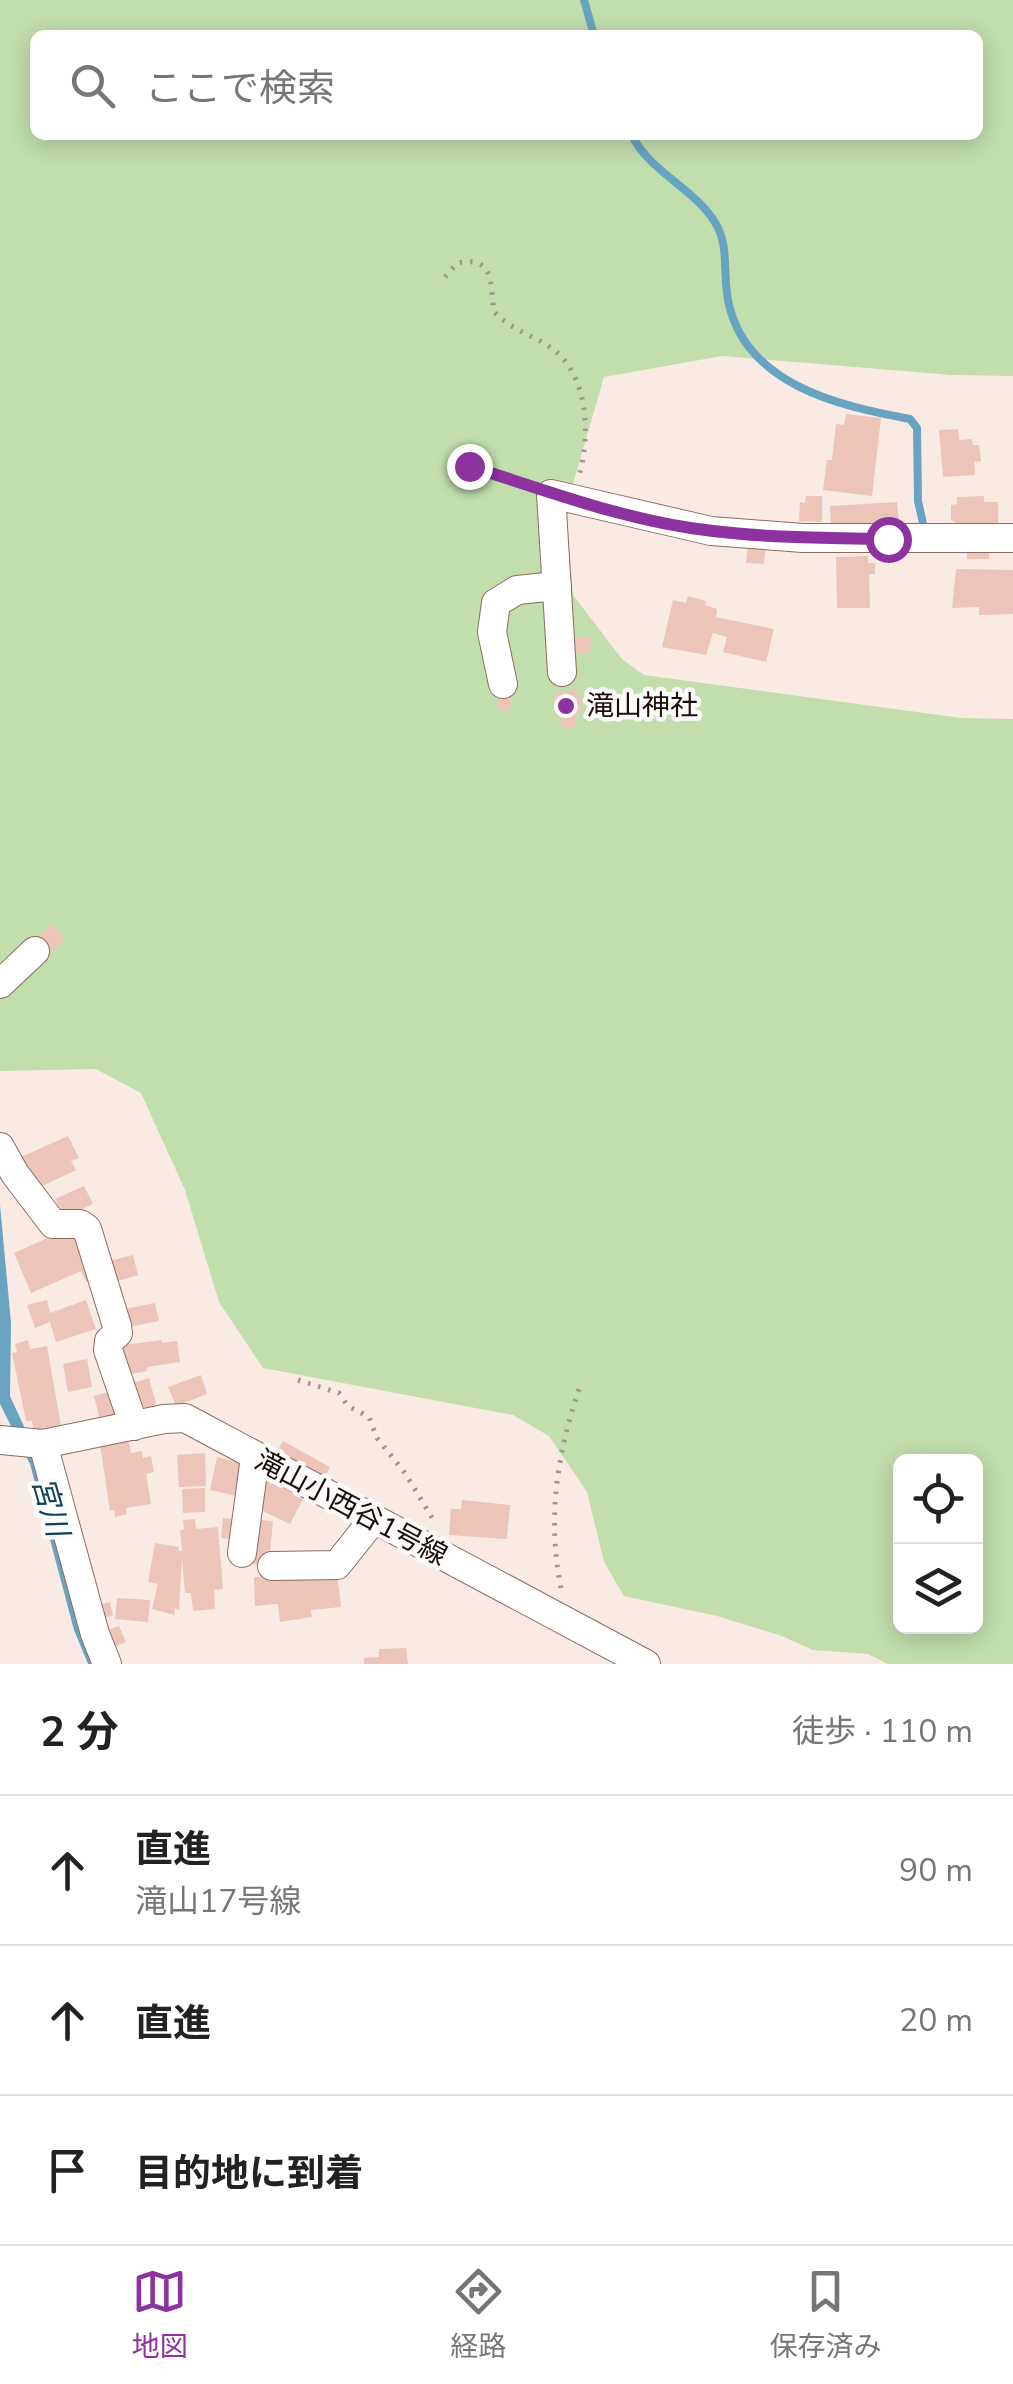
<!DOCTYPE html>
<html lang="ja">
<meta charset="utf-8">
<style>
:root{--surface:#fff;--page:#f2f2f2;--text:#222;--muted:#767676;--line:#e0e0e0;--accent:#8c33a0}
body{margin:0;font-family:"Nunito Sans","Noto Sans JP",sans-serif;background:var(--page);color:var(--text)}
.controls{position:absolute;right:30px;bottom:30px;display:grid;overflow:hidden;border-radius:15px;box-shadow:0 5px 25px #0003}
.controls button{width:90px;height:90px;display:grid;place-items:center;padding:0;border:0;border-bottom:2px solid var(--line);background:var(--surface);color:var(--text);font:50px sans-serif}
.stop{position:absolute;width:30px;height:30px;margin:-22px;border:8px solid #8c33a0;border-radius:50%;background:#fff}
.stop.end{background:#8c33a0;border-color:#fff;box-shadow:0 2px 10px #0008}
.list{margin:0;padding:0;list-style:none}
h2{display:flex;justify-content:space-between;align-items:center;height:130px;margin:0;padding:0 40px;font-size:42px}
h2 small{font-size:32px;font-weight:400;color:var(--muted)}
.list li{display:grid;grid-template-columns:65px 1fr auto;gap:30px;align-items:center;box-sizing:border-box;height:150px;padding:0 40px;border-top:2px solid var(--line)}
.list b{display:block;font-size:38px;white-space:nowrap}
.list p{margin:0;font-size:32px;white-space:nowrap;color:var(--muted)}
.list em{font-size:32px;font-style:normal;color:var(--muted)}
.icon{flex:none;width:55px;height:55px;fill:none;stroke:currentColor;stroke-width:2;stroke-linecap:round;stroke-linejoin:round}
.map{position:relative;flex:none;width:1013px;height:1664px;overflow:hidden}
.search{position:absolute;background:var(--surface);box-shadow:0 5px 25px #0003;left:30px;right:30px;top:30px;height:110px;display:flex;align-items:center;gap:25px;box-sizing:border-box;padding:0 35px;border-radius:15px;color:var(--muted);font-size:38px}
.sheet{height:580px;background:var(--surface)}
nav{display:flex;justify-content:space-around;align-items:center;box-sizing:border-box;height:140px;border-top:2px solid var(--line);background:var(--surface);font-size:28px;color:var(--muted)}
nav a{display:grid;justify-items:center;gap:5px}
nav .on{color:var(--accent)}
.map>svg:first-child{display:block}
.green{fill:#c2dead;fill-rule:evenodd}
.water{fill:#68a4c1}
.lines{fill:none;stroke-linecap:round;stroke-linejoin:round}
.stream{stroke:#68a4c1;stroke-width:8}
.building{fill:#ecc5b8}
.minor-casing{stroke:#8c6b5d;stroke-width:30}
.path{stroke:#a3948e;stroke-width:5;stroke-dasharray:2.5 8;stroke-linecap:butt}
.minor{stroke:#fff;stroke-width:28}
.route{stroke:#8c33a0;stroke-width:12}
.poi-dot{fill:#8c33a0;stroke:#fbfbfb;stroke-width:4}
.labels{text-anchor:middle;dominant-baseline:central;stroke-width:9;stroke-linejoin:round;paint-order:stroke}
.poi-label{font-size:28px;fill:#1a0d08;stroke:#fbfbfb;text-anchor:start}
.street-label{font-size:28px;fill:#1a0d08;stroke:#fbfbfb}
.water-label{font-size:30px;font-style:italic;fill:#0e4256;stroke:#fbfbfb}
</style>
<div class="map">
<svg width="1013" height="1664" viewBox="0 0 1013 1664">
<rect width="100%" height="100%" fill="#faeae4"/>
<path class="green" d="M0 0H1013V376L951 375 722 356 604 377 566 508 573 595 622 659 644 675 961 718 1013 719V1664H888L868 1654 813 1650 782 1636 717 1616 624 1596 604 1562 587 1492 549 1436 513 1415 263 1368 219 1302 185 1190 141 1093 96 1069 0 1071ZM35 35H978V135H35ZM900 1462H976V1626H900Z"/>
<path class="water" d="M0 1205 11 1323 10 1396 28 1435 103 1664H88L74 1630 30 1464 0 1404Z"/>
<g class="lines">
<g class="stream">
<path d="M584 0 594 35"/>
<path d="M632 135C649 172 695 188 716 224 729 246 723 275 728 300 744 384 838 406 910 419L917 428 918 501 924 528H927"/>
</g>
</g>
<g class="building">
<path d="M846 414 881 418 872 496 823 490 827 460H832L836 424 844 425Z"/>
<path d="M958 429 959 440 972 439 973 445H979L981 461 974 462 975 475 943 477 939 430Z"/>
<path d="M806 496H822V522L799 521 800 502 805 503Z"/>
<path d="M984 496V502H998V523H956L951 520V505L957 504V497Z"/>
<path d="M897 502 899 523 831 525 830 506Z"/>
<path d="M748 542H766L764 564 746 563Z"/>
<path d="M967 549H990L989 559H967Z"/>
<path d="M868 556V563H875V574H869L870 608H837L836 557Z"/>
<path d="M956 569 1013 570V614L979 615V607L952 608Z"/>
<path d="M688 596 706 601 705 605 717 609 716 617 774 629 766 662 723 652 727 637 713 633 706 655 662 647 673 600 686 603Z"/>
<path d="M568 637 591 638 590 653H567Z"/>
<path d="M576 690 577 695H581V713L575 714V728H561L560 713H553V696L557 692Z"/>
<path d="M498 693H511L510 711 498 710Z"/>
<path d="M52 924 65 939 51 952 37 938Z"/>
<path d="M68 1136 79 1158 71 1161 76 1170 36 1189 21 1157Z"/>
<path d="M84 1186 93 1204 64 1217 55 1199Z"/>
<path d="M72 1227 98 1275 86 1282 81 1271 31 1293 14 1253Z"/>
<path d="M133 1255 138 1275 110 1283 105 1262Z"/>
<path d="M47 1300 50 1313 86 1300 96 1329 56 1342 50 1322 35 1328 27 1305Z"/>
<path d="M155 1303 159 1321 129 1327 125 1309Z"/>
<path d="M28 1340 30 1349 47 1346 62 1432 35 1438 32 1421H26L12 1353 17 1352 15 1344Z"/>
<path d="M162 1340V1343L177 1341 180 1362 147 1367V1371L122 1376 116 1346Z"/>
<path d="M87 1359 92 1387 68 1392 63 1364Z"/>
<path d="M201 1375 207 1394 176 1406 168 1387Z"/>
<path d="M149 1378 156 1404 146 1408 135 1401 129 1384Z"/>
<path d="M116 1390 124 1418 101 1424 94 1396Z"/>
<path d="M128 1439 131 1453 142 1451 143 1458 151 1456 154 1472 146 1474 151 1504 126 1508 127 1514 115 1517 114 1510 110 1511 100 1444Z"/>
<path d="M283 1441 330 1467 322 1483 274 1457Z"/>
<path d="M205 1453 206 1486 179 1487 177 1455Z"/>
<path d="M217 1457 244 1464 237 1496 210 1490Z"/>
<path d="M266 1475 305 1495 290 1524 252 1506Z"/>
<path d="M205 1488V1512L183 1513 182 1489Z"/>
<path d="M462 1500 510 1505 507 1539 449 1535 451 1509H461Z"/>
<path d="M223 1518 241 1520 239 1540 221 1538Z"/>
<path d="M195 1519 196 1529 218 1527 223 1589 214 1590 215 1609 193 1611 191 1593H185L182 1557 179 1610 175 1608 174 1615 152 1609 158 1584 148 1582 155 1543 179 1547 178 1551H182L180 1530 184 1529 183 1520Z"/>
<path d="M250 1519 273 1521 269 1566 245 1563Z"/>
<path d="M337 1573 341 1607 311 1610 312 1617 280 1622 278 1604 255 1606 254 1577Z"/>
<path d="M117 1598 150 1600 148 1622 115 1619Z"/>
<path d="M110 1602 113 1615 98 1620 94 1606Z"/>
<path d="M119 1626 126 1642 108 1650 101 1632Z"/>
<path d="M406 1648 408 1664H364V1658L379 1657V1649Z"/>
</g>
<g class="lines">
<g class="minor-casing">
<g id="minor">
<path d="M562 672 551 494 711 531 803 538H1013"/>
<path d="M503 684 492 632 496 603 517 590 557 586"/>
<path d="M0 984 35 951"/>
<path d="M0 1147 15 1174 53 1224H80L87 1229 117 1326 118 1333 109 1341 108 1350 134 1426"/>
<path d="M0 1440 43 1444 95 1634 107 1664"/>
<path d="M43 1444 164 1419 185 1418 646 1664"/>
<path d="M242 1553 255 1457"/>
<path d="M272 1566 337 1565 373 1520"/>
</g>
</g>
<g class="path">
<path d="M445 277 457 263C496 255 490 286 494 312 509 328 529 334 547 345 589 371 591 434 579 476"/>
<path d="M450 469C472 458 505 479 527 485"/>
<path d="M298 1380 339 1393 348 1406 369 1417 377 1438 405 1473 434 1521"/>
<path d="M561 1588C547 1519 557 1454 579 1389"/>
</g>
<use href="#minor" class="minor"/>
</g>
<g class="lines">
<path class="route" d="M469 466C548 491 629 522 713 531 771 538 830 538 888 539"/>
</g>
<circle class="poi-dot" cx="566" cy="706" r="10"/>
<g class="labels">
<g class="poi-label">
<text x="586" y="706">滝山神社</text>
</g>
<g class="street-label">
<text transform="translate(351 1508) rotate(28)">滝山小西谷1号線</text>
</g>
<g class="water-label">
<text transform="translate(50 1507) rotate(74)">宮川</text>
</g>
</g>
</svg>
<div class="controls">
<button><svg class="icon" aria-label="locate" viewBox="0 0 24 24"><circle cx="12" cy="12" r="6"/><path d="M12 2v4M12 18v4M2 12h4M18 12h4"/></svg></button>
<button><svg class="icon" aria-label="layers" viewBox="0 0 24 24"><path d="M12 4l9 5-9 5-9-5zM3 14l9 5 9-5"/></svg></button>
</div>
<div class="stop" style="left:888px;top:539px"></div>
<div class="stop end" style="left:469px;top:466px"></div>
<div class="search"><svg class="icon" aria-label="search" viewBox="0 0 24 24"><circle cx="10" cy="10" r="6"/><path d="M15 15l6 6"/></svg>ここで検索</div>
</div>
<section class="sheet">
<h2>2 分<small>徒歩 · 110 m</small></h2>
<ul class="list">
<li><svg class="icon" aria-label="ahead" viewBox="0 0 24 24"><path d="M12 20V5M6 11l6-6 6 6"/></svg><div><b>直進</b><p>滝山17号線</p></div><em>90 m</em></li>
<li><svg class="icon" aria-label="ahead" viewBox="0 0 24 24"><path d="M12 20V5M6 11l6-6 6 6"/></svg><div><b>直進</b></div><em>20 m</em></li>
<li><svg class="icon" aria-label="arrive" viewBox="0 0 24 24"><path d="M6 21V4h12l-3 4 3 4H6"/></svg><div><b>目的地に到着</b></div></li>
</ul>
</section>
<nav>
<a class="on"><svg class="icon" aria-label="map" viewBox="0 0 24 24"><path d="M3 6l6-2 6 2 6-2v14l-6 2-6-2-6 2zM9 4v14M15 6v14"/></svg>地図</a>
<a><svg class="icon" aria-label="directions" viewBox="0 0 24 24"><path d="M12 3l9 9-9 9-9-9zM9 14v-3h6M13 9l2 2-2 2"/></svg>経路</a>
<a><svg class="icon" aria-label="saved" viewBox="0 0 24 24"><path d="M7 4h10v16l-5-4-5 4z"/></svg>保存済み</a>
</nav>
